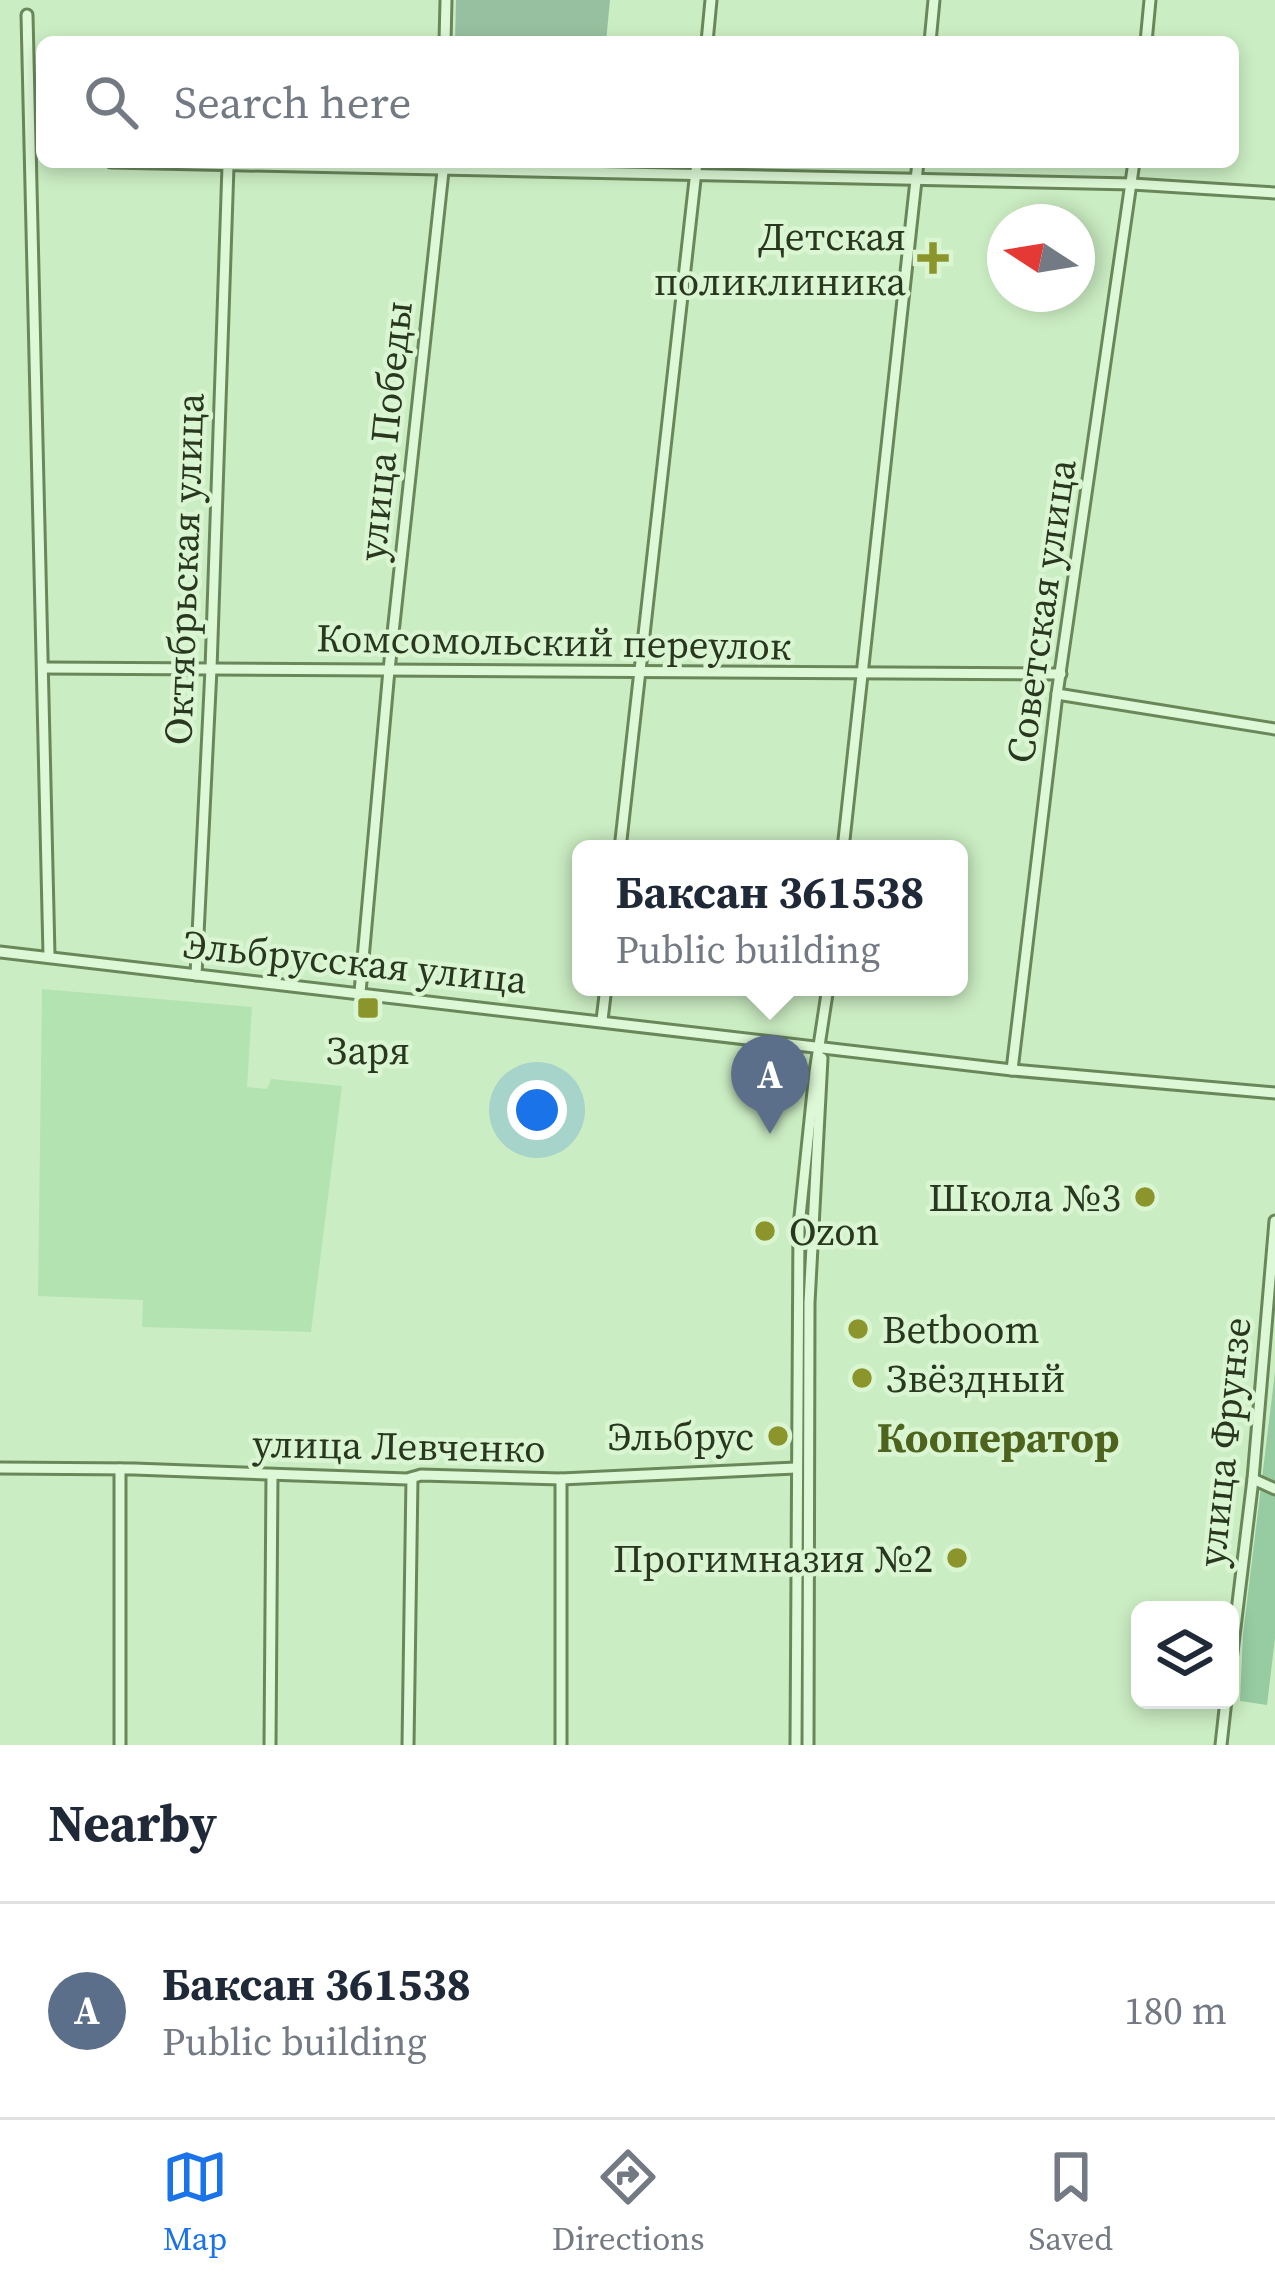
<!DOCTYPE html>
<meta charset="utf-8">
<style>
:root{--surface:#fff;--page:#f2f2f3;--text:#1f2937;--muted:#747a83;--line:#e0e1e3;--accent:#1a73e8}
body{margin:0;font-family:"Source Serif 4",serif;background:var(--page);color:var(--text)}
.controls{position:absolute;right:36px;bottom:36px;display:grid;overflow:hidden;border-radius:18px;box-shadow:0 6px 18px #0003}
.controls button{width:108px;height:108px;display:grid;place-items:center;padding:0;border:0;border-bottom:3px solid var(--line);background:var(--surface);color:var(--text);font:60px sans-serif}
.compass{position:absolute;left:987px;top:204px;width:108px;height:108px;border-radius:50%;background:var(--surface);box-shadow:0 6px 18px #0003;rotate:282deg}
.you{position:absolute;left:537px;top:1110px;width:42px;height:42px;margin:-30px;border:9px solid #fff;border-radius:50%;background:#1a73e8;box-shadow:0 0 0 18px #1a73e833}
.badge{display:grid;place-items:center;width:78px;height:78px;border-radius:50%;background:var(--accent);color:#fff;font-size:39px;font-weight:700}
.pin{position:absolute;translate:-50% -99px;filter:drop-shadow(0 3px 6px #0008)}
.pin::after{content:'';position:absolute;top:63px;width:42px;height:36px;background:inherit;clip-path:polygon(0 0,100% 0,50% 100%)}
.popup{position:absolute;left:572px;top:840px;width:396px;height:156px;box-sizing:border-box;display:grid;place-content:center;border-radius:18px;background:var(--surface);filter:drop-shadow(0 3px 9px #0005);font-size:39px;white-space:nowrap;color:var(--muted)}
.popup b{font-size:45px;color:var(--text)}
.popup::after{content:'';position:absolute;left:50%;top:100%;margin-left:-24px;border:24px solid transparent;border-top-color:var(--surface)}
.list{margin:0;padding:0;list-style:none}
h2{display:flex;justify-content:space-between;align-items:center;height:156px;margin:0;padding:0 48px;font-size:51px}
h2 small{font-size:39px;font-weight:400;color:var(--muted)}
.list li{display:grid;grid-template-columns:78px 1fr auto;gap:36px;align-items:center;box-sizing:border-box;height:216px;padding:0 48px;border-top:3px solid var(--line)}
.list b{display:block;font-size:45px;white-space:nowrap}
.list p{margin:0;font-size:39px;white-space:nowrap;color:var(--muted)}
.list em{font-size:39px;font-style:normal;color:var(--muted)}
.icon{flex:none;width:66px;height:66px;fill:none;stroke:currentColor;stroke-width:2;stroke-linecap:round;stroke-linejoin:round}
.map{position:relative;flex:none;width:1275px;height:1745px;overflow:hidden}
.search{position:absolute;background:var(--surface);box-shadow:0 6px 18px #0003;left:36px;right:36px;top:36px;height:132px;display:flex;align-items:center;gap:30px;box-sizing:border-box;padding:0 42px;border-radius:18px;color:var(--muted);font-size:45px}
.sheet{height:372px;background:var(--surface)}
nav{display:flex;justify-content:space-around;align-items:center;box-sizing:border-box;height:168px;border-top:3px solid var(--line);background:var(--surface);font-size:33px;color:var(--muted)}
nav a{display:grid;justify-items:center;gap:6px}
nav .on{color:var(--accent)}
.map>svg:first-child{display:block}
.farmland{fill:#b3e3b0}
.green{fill:#97cba2}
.cemetery{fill:#96c09f}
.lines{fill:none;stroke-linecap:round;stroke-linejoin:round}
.minor-casing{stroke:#6a875a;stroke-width:15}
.minor{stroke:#ddf8d6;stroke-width:9}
.poi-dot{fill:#8b952b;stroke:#d9f5d2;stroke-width:4.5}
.labels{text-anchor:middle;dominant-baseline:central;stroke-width:9;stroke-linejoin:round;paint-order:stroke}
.poi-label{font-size:39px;fill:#28371e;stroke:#d9f5d2;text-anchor:end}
.street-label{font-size:39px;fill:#28371e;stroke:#d9f5d2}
.neighbourhood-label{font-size:42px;font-weight:bold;fill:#4e631e;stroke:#d9f5d2}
</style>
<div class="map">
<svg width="1275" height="1745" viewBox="0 0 1275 1745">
<rect width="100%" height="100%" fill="#cbedc3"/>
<path class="farmland" d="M42 989 252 1007 247 1087 267 1089 271 1079 342 1086 311 1332 142 1327 143 1300 38 1296Z"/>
<path class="green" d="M1275 1372V1638L1267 1705 1240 1701 1243 1634Z"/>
<path class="cemetery" d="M456 0H610L606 42H455Z"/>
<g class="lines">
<g class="minor-casing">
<g id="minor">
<path d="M27 15 49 955"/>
<path d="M445 42 446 0"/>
<path d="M707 42 711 0"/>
<path d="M930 42 934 0"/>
<path d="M1146 42 1150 0"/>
<path d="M111 162 1132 184 1275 193"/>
<path d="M45 668 1061 674"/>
<path d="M1057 694 1275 729"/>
<path d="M620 849 697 162"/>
<path d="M843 849 918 162"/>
<path d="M0 952 1012 1070 1275 1093"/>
<path d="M196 975 211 669 228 166"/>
<path d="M360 992 389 670 444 162"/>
<path d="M602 1020 606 987"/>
<path d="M1012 1070 1057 694 1134 162"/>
<path d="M0 1468 134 1469 407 1479 421 1475 561 1479 796 1468"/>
<path d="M561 1479V1745"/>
<path d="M1253 1479 1275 1489"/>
<path d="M1230 1669 1253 1479 1275 1221"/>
<path d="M120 1745V1469"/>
<path d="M270 1745 272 1475"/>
<path d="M408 1745 412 1478"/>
<path d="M796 1745 799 1226 815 1072 828 987"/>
<path d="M808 1745 809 1303 822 1058"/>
<path d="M1221 1745 1226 1700"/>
</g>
</g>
<use href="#minor" class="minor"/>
</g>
<g class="poi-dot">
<path d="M927 240h12v12h12v12h-12v12h-12v-12h-12v-12h12z"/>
<rect x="356" y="996" width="24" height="24" rx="6"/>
<circle cx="1145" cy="1197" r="12"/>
<circle cx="765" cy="1231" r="12"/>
<circle cx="858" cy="1329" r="12"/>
<circle cx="862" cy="1378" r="12"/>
<circle cx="778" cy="1436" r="12"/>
<circle cx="957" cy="1558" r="12"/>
</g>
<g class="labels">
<g class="poi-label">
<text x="906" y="236">Детская<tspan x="906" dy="45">поликлиника</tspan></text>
<text x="368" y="1050" text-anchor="middle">Заря</text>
<text x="1121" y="1197">Школа №3</text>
<text x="789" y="1231" text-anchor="start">Ozon</text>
<text x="882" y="1329" text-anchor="start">Betboom</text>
<text x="886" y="1378" text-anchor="start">Звёздный</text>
<text x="754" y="1436">Эльбрус</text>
<text x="933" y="1558">Прогимназия №2</text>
</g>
<g class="street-label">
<text transform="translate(385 431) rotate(-84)">улица Победы</text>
<text transform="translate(184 569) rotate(-88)">Октябрьская улица</text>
<text transform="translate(1041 611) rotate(-82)">Советская улица</text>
<text transform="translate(554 642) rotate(1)">Комсомольский переулок</text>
<text transform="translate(355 962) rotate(6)">Эльбрусская улица</text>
<text transform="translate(1224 1442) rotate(-84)">улица Фрунзе</text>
<text transform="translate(399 1446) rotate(1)">улица Левченко</text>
</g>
<g class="neighbourhood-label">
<text x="998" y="1437">Кооператор</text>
</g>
</g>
</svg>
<div class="controls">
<button><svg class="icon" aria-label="layers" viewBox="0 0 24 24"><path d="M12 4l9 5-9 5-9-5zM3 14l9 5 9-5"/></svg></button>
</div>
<svg class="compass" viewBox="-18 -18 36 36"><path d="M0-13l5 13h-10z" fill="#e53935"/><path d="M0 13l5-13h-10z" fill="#747a83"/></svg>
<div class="you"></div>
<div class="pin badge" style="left:770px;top:1134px;background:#5c6f8a">A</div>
<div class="popup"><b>Баксан 361538</b>Public building</div>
<div class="search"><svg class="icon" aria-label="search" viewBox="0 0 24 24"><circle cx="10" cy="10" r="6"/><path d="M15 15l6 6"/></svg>Search here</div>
</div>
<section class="sheet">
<h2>Nearby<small></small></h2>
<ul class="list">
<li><span class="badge" style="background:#5c6f8a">A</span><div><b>Баксан 361538</b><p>Public building</p></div><em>180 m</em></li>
</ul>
</section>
<nav>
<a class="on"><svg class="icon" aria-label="map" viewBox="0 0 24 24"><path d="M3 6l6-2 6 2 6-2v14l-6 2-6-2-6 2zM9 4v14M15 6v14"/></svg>Map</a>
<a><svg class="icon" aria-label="directions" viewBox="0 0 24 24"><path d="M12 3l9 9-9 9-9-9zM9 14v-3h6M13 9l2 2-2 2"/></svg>Directions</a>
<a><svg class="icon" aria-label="saved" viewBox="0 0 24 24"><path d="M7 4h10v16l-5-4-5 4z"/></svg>Saved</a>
</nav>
